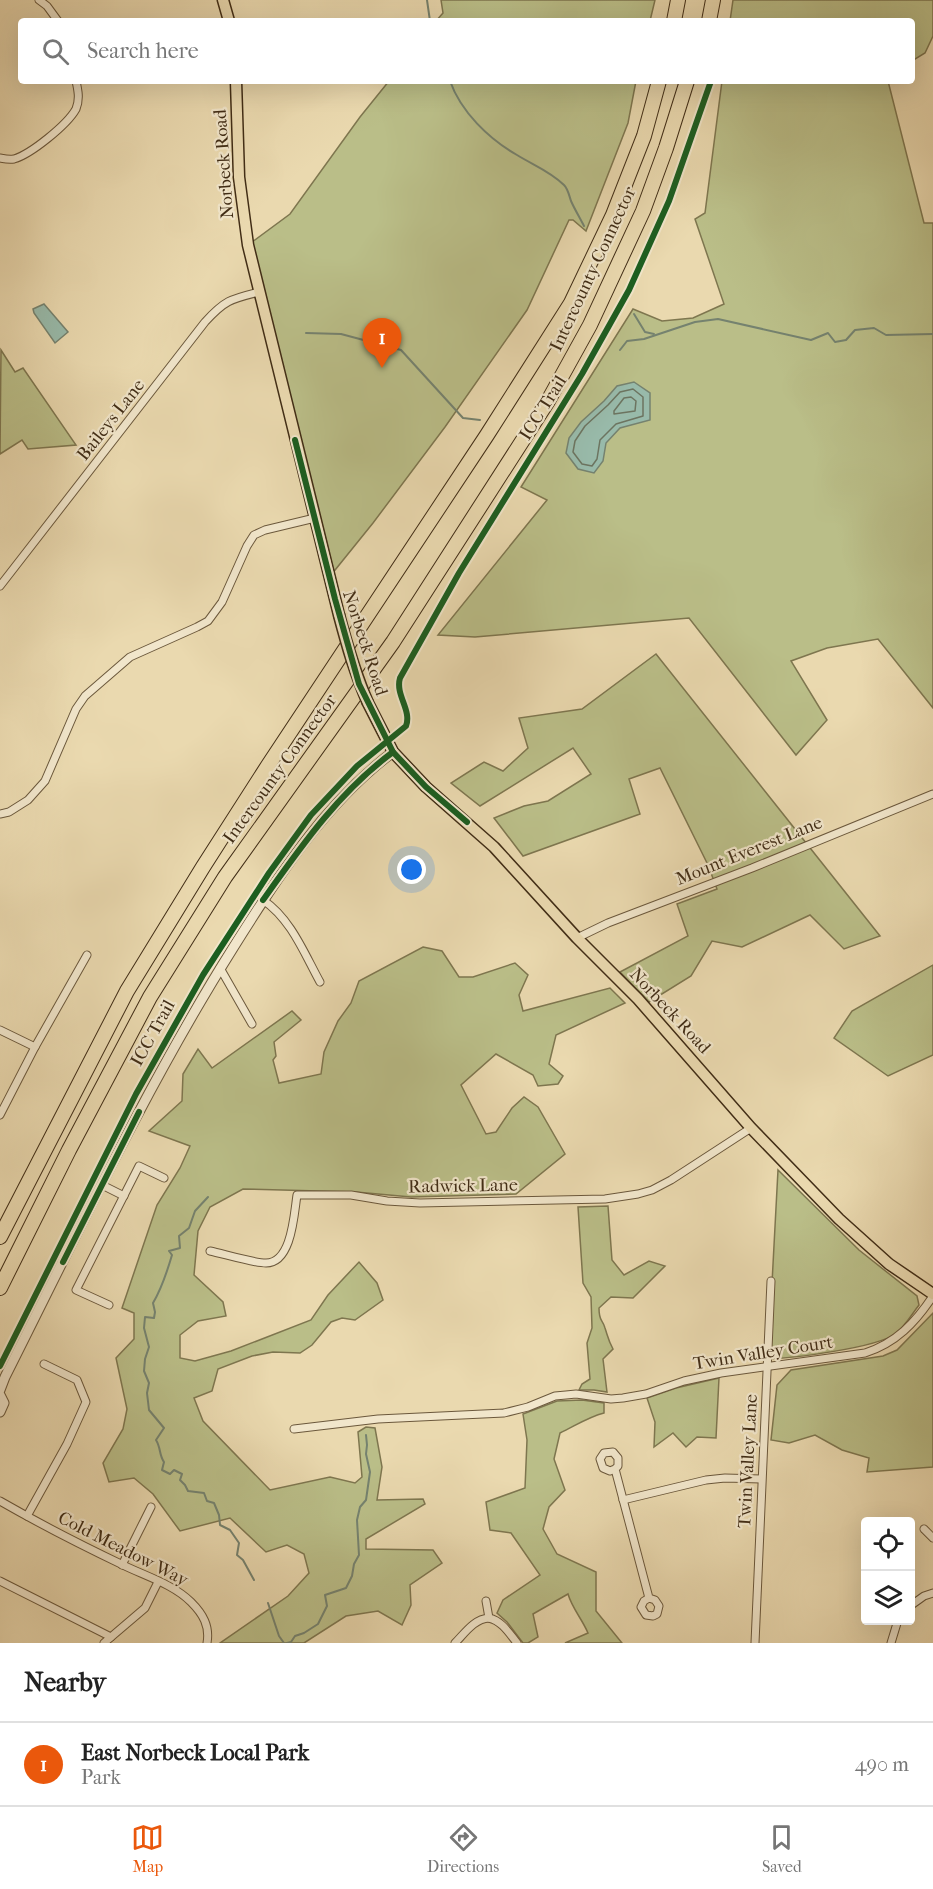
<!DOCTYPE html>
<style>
:root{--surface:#fff;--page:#f6f6f6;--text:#222;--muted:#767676;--line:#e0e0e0;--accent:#ea580c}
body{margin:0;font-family:"IM FELL French Canon",serif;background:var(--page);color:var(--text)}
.controls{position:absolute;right:18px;bottom:18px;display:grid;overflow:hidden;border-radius:6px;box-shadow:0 6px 24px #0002}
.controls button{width:54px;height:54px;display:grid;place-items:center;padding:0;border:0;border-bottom:2px solid var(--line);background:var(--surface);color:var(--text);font:30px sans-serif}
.you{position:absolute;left:412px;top:870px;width:21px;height:21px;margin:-15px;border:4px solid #fff;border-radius:50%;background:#1a73e8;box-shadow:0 0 0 9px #1a73e833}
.badge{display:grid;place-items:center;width:39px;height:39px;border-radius:50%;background:var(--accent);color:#fff;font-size:20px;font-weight:700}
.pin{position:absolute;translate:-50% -50px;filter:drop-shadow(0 2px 3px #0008)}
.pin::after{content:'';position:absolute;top:32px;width:21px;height:18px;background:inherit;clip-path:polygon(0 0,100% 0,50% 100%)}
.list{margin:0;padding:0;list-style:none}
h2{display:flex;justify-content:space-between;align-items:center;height:78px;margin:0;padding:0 24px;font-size:26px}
h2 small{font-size:20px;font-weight:400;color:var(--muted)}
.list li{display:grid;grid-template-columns:39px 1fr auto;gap:18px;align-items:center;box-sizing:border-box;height:84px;padding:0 24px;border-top:2px solid var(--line)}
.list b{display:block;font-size:22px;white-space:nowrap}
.list p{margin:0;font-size:20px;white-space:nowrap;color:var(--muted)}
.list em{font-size:20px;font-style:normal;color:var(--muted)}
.icon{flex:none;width:33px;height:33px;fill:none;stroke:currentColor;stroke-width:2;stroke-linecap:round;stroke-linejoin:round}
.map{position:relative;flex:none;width:933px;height:1643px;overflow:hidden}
.search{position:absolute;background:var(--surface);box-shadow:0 6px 24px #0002;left:18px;right:18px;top:18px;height:66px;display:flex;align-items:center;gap:15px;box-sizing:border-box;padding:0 21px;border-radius:6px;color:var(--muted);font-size:22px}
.sheet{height:162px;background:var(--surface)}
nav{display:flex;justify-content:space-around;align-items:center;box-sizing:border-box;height:84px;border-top:2px solid var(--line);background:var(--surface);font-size:16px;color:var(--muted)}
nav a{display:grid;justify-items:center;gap:3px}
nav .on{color:var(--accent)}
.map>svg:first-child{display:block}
.green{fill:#babe88;stroke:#7e764f;stroke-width:1.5}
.water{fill:#98baaa;stroke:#75826f;stroke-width:1.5}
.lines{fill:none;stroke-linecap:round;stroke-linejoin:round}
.shore{stroke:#6c7460;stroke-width:1.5}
.stream{stroke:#75826f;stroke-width:2}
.minor-casing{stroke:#6b583c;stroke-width:9}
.tertiary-casing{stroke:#6b583c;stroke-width:11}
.primary-casing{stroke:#412d16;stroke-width:13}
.motorway-casing{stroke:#412d16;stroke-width:16}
.minor{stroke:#f1e6cb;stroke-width:7}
.tertiary{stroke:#f1e6cb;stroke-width:9}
.primary{stroke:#ead9af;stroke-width:10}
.motorway{stroke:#ead9af;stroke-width:14}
.primary-bridge-casing{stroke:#412d16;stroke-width:13;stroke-linecap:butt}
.primary-bridge{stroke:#ead9af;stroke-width:10}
.cycleway-casing{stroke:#f1e6cb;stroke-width:10}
.cycleway{stroke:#1b5e20;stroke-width:6}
.labels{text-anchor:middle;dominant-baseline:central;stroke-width:4.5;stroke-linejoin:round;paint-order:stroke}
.street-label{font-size:18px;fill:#412d16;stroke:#f1e6cb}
</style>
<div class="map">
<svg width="933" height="1643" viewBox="0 0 933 1643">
<rect width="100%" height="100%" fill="#ead9af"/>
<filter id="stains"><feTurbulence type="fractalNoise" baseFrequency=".00333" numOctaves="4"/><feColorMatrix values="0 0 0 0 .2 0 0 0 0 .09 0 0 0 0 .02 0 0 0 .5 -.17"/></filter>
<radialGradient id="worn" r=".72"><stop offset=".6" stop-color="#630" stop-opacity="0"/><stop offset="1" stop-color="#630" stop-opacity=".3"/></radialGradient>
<g class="green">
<path d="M441 0H655L650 21H436L443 13Z"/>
<path d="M733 0H933V36L925 53 912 61V21H730Z"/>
<path d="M389 81H636L628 123 586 231 573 220H569L527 310 445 427 373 523 331 575 248 245 290 214 360 117Z"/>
<path d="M722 81H888L924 223H933V708L878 639 827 648 791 661 827 720 796 755 689 618 475 637 438 635 547 500 521 487 633 309 662 321 693 318 724 304 695 219 705 213Z"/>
<path d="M1 350 15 372 23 368 76 445 28 449 22 440 0 454Z"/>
<path d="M656 654 880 936 844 949 810 915 742 947 712 941 691 976 649 1002 620 972 688 936 677 904 717 889 708 865 660 768 629 779 640 814 523 856 494 818 524 806 548 801 591 774 573 748 480 806 451 783 484 762 503 771 528 748 519 718 582 709Z"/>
<path d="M423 947 442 951 459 977H473L515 963 528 975 519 995 523 1011 610 988 625 1003 556 1035 549 1064 563 1076 558 1084 538 1086 533 1075 496 1054 461 1085 486 1134 496 1132 512 1108 524 1097 538 1107 565 1154 516 1194 411 1197 356 1192 243 1189 210 1207 198 1231 194 1275 223 1302 226 1316 198 1321 180 1335V1358L195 1361 231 1351 311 1320 328 1295 359 1262 377 1283 383 1300 355 1320 342 1318 331 1322 312 1345 300 1353 273 1352 252 1356 218 1369 212 1391 194 1398 203 1421 270 1490 330 1477 355 1483 362 1477 358 1432 366 1427 375 1428 382 1467 377 1500 423 1499 425 1504 366 1539V1549L433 1550 442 1563 410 1585 411 1605 402 1625 378 1611 346 1616 304 1643H220L288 1596 309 1573 304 1554 287 1545 266 1552 230 1518 180 1531 153 1494 134 1478 109 1482 103 1463 123 1429 127 1409 116 1358 134 1339V1313L122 1308 157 1205 180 1168 190 1146 149 1131 182 1101 183 1074 198 1049 212 1068 292 1011 301 1020 274 1042 276 1056 273 1060 279 1083 321 1074 324 1052 338 1021 351 1003 359 981Z"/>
<path d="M933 965V1055L888 1076 834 1038 852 1011Z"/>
<path d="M778 1170 859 1250 917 1296 919 1305C912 1314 904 1328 895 1334 876 1348 793 1358 768 1359Z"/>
<path d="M608 1206 612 1260 624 1275 649 1261 665 1266 633 1298 611 1297 599 1308C599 1322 602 1318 605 1328 608 1337 608 1340 613 1349L603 1359 607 1392 594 1390H579L582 1384 590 1379 587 1343 592 1328 591 1297 583 1283 578 1207Z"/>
<path d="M933 1313V1467L867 1472 869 1458 842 1450 815 1435 789 1443 771 1440 777 1385 791 1370 883 1356 897 1350Z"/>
<path d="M719 1378 716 1438 697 1437 686 1447 673 1433 654 1447 655 1422 647 1398 676 1388Z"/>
<path d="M582 1400 604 1403V1413C588 1417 575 1426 560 1433L554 1459 565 1490 549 1507 543 1529 557 1554 596 1572V1611L622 1643H565L588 1633C582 1619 572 1608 568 1594L533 1614 538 1637 528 1643H523L507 1622 497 1613 503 1600 540 1575 511 1533 490 1530 486 1502 525 1488 527 1440 523 1414 557 1401Z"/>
</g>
<g class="water">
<path d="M44 304 68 332 55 343 34 313 33 309Z"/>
<path d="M634 382 650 393V420L620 428 606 443 603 461 594 473 578 469 566 453 569 438 581 422 604 401 617 386Z"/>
</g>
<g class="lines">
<g class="shore">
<path d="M633 389 643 397V416L616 424 600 440 597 459 592 466 582 464 573 452 575 441 585 426 608 405 620 392Z"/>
<path d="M631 397 636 401 635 411 614 414V411L624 398Z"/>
</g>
<g class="stream">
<path d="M427 0 430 21"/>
<path d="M450 81C461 112 489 139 517 155 533 165 550 171 564 185 568 189 569 195 571 201 575 210 580 218 584 226"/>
<path d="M634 314 645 332 654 334"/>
<path d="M306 333 341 334 401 350 463 418 480 420"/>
<path d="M620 350 627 341 644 339 695 322 718 319 811 340 828 333 835 342 846 340 855 330 874 328 886 335 933 334"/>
<path d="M208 1197 195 1211 189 1228 179 1236 180 1248 169 1251 172 1255C167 1272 162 1288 153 1303L155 1312 154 1318 145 1317 144 1328 149 1347 145 1359 144 1371 149 1383 147 1393 149 1410 164 1428 156 1440C161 1448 159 1455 164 1462L162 1470 170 1474 174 1470 182 1474 180 1480 185 1485 188 1491 204 1493 207 1501 214 1503 219 1515 220 1525 230 1530 239 1543 237 1555 243 1560 254 1580"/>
<path d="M268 1603 279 1636 284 1643"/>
<path d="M287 1643 291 1642 295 1636 304 1633 318 1624 327 1606 325 1595 346 1588 352 1576 354 1564 359 1555 357 1520 360 1507 366 1500 370 1472 366 1454 367 1445 366 1435"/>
</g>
<g class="minor-casing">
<g id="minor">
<path d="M39 0 47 6 58 21"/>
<path d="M0 158C5 159 9 160 14 159 31 154 67 125 76 109 80 99 78 90 76 81"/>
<path d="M0 586 205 322C225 300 231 299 259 292"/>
<path d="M0 814 9 812 28 800 45 781 76 709 85 696 130 657 197 627 208 621 222 602 247 546 254 535 265 530 315 518"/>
<path d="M263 900C291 919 304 953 320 982"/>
<path d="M577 938 608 923 752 868 933 794"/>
<path d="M220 968 252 1024"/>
<path d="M0 1030 35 1047"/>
<path d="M0 1115 35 1047 87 955"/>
<path d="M102 1185 124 1196"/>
<path d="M210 1251C224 1254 253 1263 266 1263 292 1263 294 1214 297 1195H351L387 1201 420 1203 605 1199 638 1194 652 1190 671 1180 751 1128"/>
<path d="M109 1305 76 1290 139 1166 164 1178"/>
<path d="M294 1429 378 1419 504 1413 528 1407 555 1396 566 1395 576 1394 611 1399 623 1398 646 1394 684 1381 721 1373 865 1353C896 1343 915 1323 933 1296"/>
<path d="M615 1469 610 1471 603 1468 600 1459 604 1453 613 1452 618 1458V1466L615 1469 649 1598 644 1601 641 1607 646 1615 653 1616 657 1614 659 1606 655 1600 649 1598"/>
<path d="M623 1500 706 1480 725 1478 761 1479"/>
<path d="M0 1501C40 1524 81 1545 123 1565 145 1576 173 1584 191 1602 203 1614 210 1626 207 1643"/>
<path d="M27 1516 67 1444 86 1402 77 1380 44 1364"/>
<path d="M924 1529 933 1538"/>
<path d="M122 1565 151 1507"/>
<path d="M0 1581 111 1637"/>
<path d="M486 1601 489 1618C502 1621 509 1633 517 1643"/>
<path d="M910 1606 924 1596 933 1593"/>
<path d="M104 1643 145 1608 158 1582"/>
<path d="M455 1643C465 1633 474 1619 489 1618"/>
<path d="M755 1643 771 1281"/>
<path d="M891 1643 898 1620"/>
</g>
</g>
<g class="tertiary-casing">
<g id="tertiary">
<path d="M0 1390 5 1377C78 1232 147 1085 233 948 278 876 325 803 393 752"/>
<path d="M0 1395 4 1403 0 1412"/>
</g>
</g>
<g class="primary-casing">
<g id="primary">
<path d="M223 0 229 21"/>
<path d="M236 81 239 177 248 245 339 615"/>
<path d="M368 703 393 752 426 787 494 847 577 938 638 999 751 1128 839 1219 889 1264 933 1294"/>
</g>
</g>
<g class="motorway-casing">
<g id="motorway">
<path d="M674 21 678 0"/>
<path d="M709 21 713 0"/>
<path d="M0 1237 127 991 203 867 269 764 487 435 571 303 613 215 644 136 659 81"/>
<path d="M0 1288 69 1150 150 997 225 877 393 642 548 401 590 325 643 211 666 148 687 81"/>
</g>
</g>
<use href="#minor" class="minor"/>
<use href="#tertiary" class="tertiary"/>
<use href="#primary" class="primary"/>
<use href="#motorway" class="motorway"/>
<g class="primary-bridge-casing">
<path id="primary-bridge" d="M339 615C347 645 355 674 368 703"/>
</g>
<use href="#primary-bridge" class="primary-bridge"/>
<g class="cycleway-casing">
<g id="cycleway">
<path d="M295 440 335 599 359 684 393 752 426 787 467 822"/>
<path d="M263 900C302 845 339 792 393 752"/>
<path d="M63 1262 139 1112"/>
<path d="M0 1366 136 1094 203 975 269 873 311 815 357 766 406 726C412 710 395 695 400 678L459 573 582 374 629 290 669 201 711 81"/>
</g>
</g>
<use href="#cycleway" class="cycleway"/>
</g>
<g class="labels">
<g class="street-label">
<text transform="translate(224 164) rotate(-94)">Norbeck Road</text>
<text transform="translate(593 269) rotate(-65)">Intercounty Connector</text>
<text transform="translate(543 408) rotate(-58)">ICC Trail</text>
<text transform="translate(111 420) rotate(-52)">Baileys Lane</text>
<text transform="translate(365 643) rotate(72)">Norbeck Road</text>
<text transform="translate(280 769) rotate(-54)">Intercounty Connector</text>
<text transform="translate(749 851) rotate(-22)">Mount Everest Lane</text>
<text transform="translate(670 1011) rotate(47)">Norbeck Road</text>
<text transform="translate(153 1033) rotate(-61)">ICC Trail</text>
<text transform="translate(463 1186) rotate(-1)">Radwick Lane</text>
<text transform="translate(763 1353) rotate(-9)">Twin Valley Court</text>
<text transform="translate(748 1461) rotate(-87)">Twin Valley Lane</text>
<text transform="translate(123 1549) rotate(27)">Cold Meadow Way</text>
</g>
</g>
<rect width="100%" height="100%" filter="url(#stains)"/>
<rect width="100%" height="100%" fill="url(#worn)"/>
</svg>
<div class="controls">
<button><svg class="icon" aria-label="locate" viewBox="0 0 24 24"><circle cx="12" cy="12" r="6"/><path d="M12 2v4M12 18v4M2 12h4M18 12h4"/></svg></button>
<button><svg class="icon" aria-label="layers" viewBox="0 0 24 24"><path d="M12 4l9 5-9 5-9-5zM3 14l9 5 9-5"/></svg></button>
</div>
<div class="you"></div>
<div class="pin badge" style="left:382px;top:368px">1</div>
<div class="search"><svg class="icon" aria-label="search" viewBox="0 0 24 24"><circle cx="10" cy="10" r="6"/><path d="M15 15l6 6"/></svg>Search here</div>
</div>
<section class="sheet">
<h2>Nearby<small></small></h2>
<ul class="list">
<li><span class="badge">1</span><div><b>East Norbeck Local Park</b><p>Park</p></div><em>490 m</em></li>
</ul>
</section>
<nav>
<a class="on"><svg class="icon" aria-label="map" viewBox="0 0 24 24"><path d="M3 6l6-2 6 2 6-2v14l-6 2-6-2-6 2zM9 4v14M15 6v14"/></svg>Map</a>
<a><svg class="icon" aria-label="directions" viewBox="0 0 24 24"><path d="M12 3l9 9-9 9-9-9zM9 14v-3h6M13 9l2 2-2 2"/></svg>Directions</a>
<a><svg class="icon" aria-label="saved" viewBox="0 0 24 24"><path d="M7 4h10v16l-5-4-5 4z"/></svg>Saved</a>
</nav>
